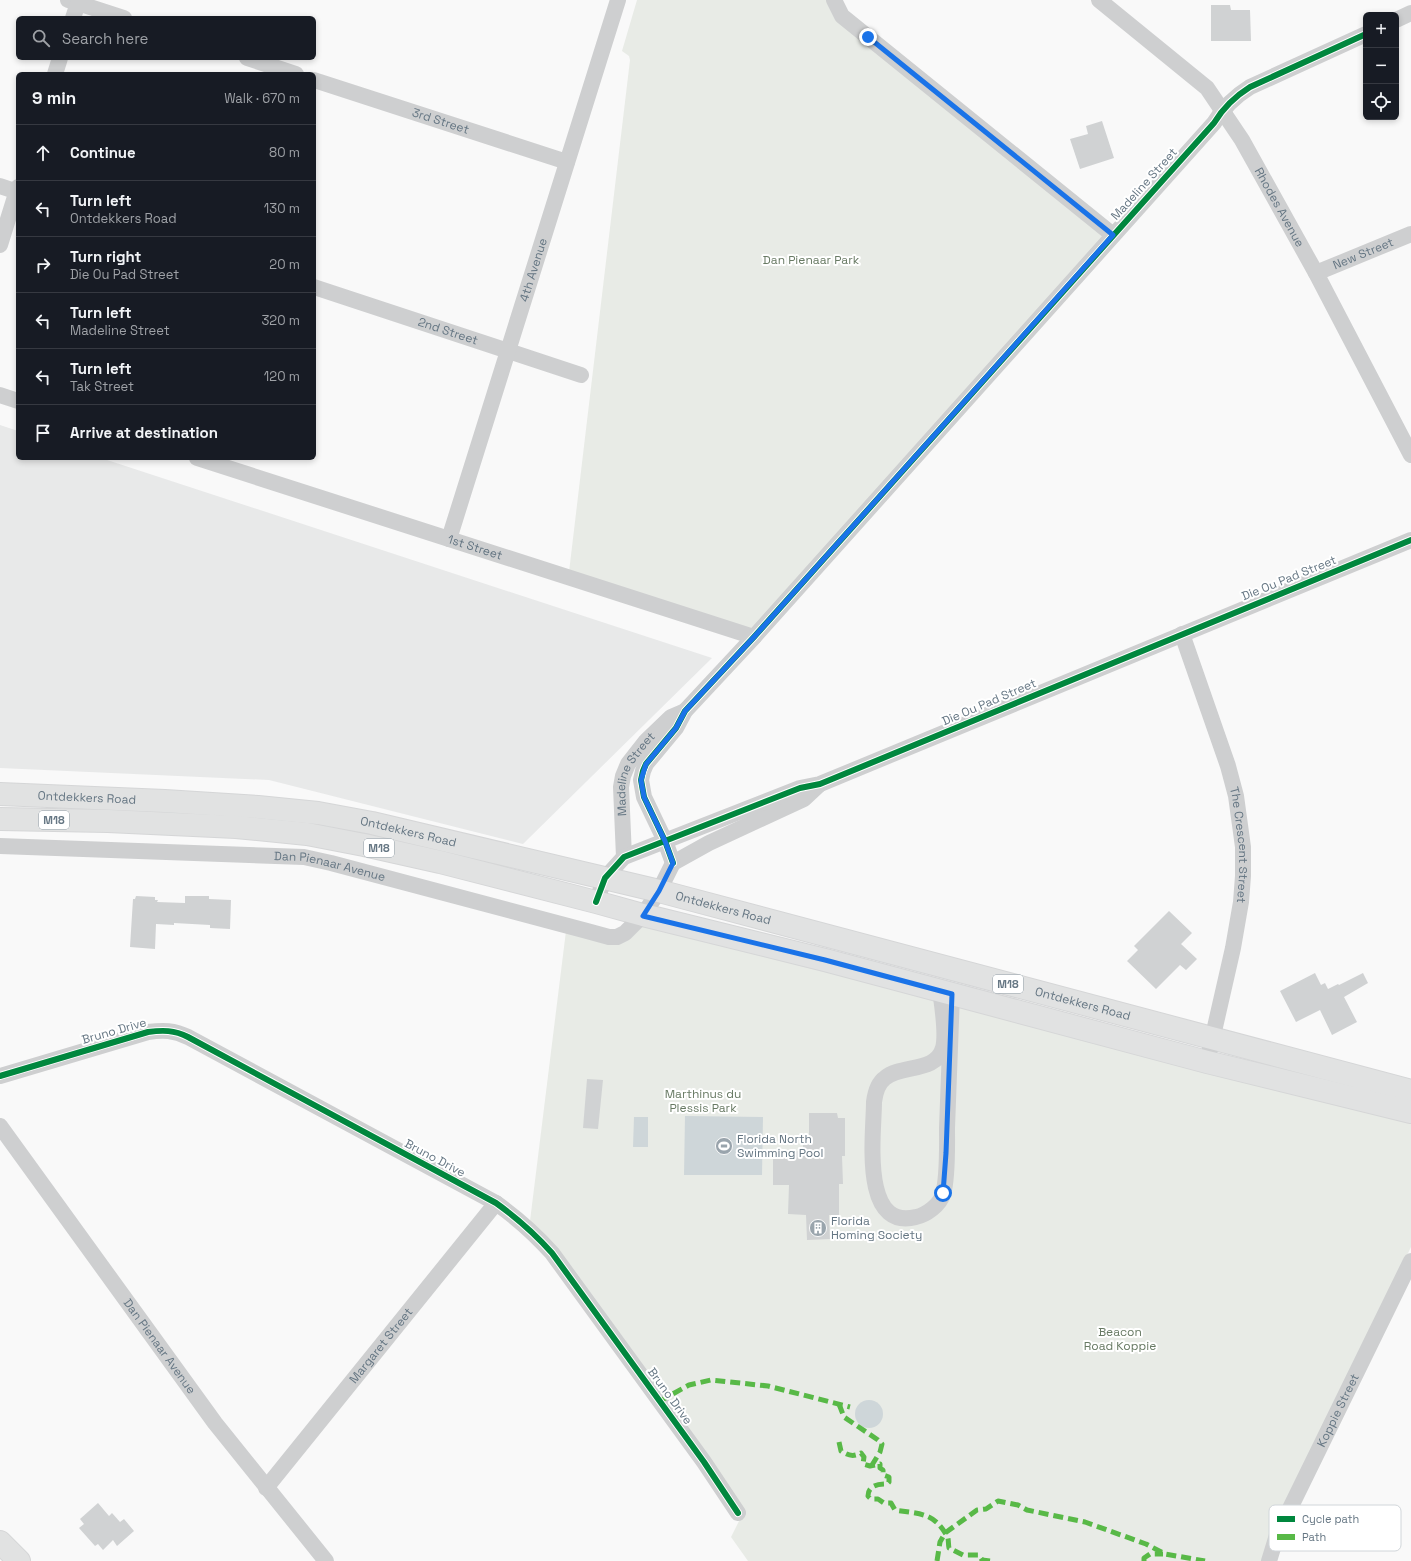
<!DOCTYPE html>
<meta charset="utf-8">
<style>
:root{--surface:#171b24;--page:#20242c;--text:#f1f3f6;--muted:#9ea1a6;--line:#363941}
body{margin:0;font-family:"Space Grotesk",sans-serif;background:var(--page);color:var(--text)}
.controls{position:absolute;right:12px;top:12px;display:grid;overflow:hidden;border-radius:6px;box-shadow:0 2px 6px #0003}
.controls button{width:36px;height:36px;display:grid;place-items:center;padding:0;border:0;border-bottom:1px solid var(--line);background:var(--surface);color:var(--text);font:20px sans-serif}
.stop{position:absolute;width:12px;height:12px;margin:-9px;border:3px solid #1a73e8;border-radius:50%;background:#fff}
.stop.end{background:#1a73e8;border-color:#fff;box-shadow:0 1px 4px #0008}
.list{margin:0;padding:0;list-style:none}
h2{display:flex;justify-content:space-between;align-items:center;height:52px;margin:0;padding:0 16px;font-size:17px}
h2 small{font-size:13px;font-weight:400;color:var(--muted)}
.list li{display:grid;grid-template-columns:26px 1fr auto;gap:12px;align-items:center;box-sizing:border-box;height:56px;padding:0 16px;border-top:1px solid var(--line)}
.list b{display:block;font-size:15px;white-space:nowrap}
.list p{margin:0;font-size:13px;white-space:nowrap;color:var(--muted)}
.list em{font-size:13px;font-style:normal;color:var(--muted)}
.icon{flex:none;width:22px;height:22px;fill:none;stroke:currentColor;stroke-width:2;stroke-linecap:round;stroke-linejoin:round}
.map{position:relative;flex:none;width:1411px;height:1561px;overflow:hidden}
.search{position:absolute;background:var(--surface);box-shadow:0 2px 6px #0003;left:16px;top:16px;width:300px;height:44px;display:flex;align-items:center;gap:10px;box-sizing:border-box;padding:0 14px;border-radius:6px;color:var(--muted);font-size:15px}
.panel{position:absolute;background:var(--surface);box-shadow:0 2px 6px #0003;left:16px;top:72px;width:300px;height:388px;border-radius:6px}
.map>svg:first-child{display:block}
.built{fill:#e8e9e9}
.green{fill:#e8ebe6}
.water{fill:#ced6d9}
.building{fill:#d0d2d3}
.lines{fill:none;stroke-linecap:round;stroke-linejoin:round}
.secondary-casing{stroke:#d5d6d7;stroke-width:24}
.primary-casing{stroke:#d5d6d7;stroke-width:24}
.street{stroke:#cecfd0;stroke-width:16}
.secondary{stroke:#e1e2e2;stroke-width:22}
.primary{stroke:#e1e2e2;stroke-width:22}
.quiet{stroke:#58b947;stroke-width:5;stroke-dasharray:10 5;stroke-linecap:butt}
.cycleway-casing{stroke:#fff;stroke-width:8}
.cycleway{stroke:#00873e;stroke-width:6}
.route{stroke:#1a73e8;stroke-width:5}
.labels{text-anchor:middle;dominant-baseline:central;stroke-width:4;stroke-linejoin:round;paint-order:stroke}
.shield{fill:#fff;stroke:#939fa8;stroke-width:1}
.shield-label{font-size:11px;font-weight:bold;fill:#657683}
.street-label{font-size:12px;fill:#657683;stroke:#fff}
.park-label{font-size:12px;fill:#687a64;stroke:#fff}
.poi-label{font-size:12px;fill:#657683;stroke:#fff;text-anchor:start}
.key{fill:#fff;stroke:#d1d6da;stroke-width:1}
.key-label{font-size:11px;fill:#657683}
</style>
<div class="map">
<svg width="1411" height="1561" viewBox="0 0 1411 1561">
<rect width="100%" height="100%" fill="#f9f9f9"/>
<path class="built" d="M0 425 18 431V458H101L712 658 523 844 269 780 0 768Z"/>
<g class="green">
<path d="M637 0H829L1104 236 752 631 569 572 630 60 629 56 622 51Z"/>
<path d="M642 924 766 955 1411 1121V1247L1276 1526 1263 1561H748L731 1537 741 1517 530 1221 566 931 603 941Z"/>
</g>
<g class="water">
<path d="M685 1116 763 1117 762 1175H684Z"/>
<path d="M634 1117H648V1147H633Z"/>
<circle cx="869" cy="1414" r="14"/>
</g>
<g class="building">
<path d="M1211 5H1230L1231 10H1250L1251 41H1211Z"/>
<path d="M1102 121 1114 158 1080 169 1070 139 1088 134 1086 126Z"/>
<path d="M136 896 155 897V900H158L157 902 185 903V896H209V899L231 900 230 929 210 928V925L174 923V925L156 924 155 949 130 947 133 899H135Z"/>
<path d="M1169 911 1192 933 1181 944 1197 959 1186 970 1180 965 1156 989 1127 961 1138 950 1134 946Z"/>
<path d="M1315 973 1321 985 1325 983 1328 989 1338 984 1339 985 1363 973 1368 983 1344 997 1357 1022 1332 1035 1320 1010 1296 1022 1280 991Z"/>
<path d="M587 1079 603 1080 598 1129 583 1128Z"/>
<path d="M809 1113H837L838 1118H845V1156H842L843 1184H839V1215H829L830 1239 807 1240 806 1215 788 1214 789 1185H773V1152L803 1151V1139H809Z"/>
<path d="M98 1503 109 1516 112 1513 120 1522 124 1519 134 1531 117 1546 113 1540 103 1550 98 1544 95 1546 79 1528 84 1524 80 1519Z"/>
</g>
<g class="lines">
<g class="secondary-casing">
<path id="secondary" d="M0 1542 19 1561"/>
</g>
<g class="primary-casing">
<g id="primary">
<path id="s13" d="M0 794 165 801 258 807 318 813 372 823 659 891 1411 1091"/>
<path d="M0 819 108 821 236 827 307 834 364 845 440 862 596 902 643 915 825 960 1207 1062 1411 1112"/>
</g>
</g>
<g class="street">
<path d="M68 0 124 18"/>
<path d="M834 0 842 16 1113 235"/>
<path id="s1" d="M1099 0 1207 88 1242 140 1316 273 1411 455"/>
<path d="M73 18 79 0"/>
<path d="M1396 20 1411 13"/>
<path d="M247 58 296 74"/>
<path d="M55 74 60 58"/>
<path id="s2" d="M314 80 567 162"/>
<path d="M0 186 18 192"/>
<path d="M0 245 18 187"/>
<path id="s3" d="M1316 273 1411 234"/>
<path id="s4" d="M314 287 581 375"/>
<path d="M0 395 18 401"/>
<path id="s5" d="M197 458 754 637"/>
<path id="s6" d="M449 539 618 0"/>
<path id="s7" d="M1182 634 1228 766 1236 796 1243 847V876L1241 902 1233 948 1207 1062"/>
<path id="s8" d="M0 846 304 857 331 863 587 931 609 937H617L625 933 643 915 659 891 673 863 709 843 804 799 819 785"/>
<path id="s9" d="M624 857 621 787 623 776 628 764 646 741 671 717 685 711"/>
<path d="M673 863 665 841 644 797 641 780 643 771 646 764 676 728 685 711 754 637 1214 123C1223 108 1234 97 1250 87L1366 34"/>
<path d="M596 902 605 878 624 857 800 788 820 784 1411 540"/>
<path d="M940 990C942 1005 947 1034 943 1048 936 1073 901 1064 885 1078 878 1083 875 1094 874 1102 874 1133 860 1231 916 1217 926 1215 940 1205 943 1194 948 1177 947 1146 947 1128 949 1083 950 1038 952 994"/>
<path d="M0 1076 148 1032C163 1030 174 1030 188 1037L496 1203C517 1218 535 1234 552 1253L704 1462 738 1513"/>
<path id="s10" d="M0 1126 215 1423 326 1561"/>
<path id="s11" d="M266 1488 496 1203"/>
<path id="s12" d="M1269 1561 1277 1535 1411 1261"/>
</g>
<use href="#secondary" class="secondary"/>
<use href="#primary" class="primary"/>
<g class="quiet">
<path d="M660 1401 689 1385 711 1380 768 1386 850 1407"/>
<path d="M839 1404 844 1417 878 1440 882 1444 880 1452 872 1465"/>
<path d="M839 1442 841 1451C849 1456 853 1457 861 1453L864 1457 863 1464 870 1466 880 1464V1468L883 1470V1475L889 1477V1482L887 1484C879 1484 868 1485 868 1496L871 1499H878L884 1503H891L895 1510C919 1514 934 1512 947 1536 949 1539 948 1544 949 1548L963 1555H979L982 1560 991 1561"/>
<path d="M937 1561 940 1542 945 1533 977 1510 986 1509 998 1501 1018 1505 1027 1510 1085 1522 1146 1544 1165 1554 1205 1561"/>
<path d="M1144 1561V1558L1150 1554H1163"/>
</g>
<g class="cycleway-casing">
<g id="cycleway">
<path d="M673 863 665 841 644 797 641 780 643 771 646 764 676 728 685 711 754 637 1214 123C1223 108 1234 97 1250 87L1366 34"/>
<path d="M596 902 605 878 624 857 800 788 820 784 1411 540"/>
<path d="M0 1076 148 1032C163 1030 174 1030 188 1037L496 1203C517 1218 535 1234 552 1253L704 1462 738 1513"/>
</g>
</g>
<use href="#cycleway" class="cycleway"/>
</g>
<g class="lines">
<path class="route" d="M868 37 1113 235 754 637 685 711 676 728 646 764 641 780 644 797 665 841 673 863 659 891 643 916 825 960 952 994 946 1153 943 1193"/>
</g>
<defs>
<g id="stadium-disc" transform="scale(0.9)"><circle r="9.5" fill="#99a4ac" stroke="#fff"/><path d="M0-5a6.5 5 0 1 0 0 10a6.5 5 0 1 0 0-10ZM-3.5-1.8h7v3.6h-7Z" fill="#fff"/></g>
<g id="building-disc" transform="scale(0.9)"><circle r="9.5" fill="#99a4ac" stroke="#fff"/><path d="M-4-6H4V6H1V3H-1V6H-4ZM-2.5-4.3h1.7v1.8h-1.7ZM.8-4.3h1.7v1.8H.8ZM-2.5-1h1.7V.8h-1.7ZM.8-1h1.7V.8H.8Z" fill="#fff"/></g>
</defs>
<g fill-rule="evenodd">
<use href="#stadium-disc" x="724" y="1146"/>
<use href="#building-disc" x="818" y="1228"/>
</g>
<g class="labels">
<g class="shield">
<rect x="39" y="811" width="30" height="18" rx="3"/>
<rect x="364" y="839" width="30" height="18" rx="3"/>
<rect x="993" y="975" width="30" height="18" rx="3"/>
</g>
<g class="shield-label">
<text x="54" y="820">M18</text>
<text x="379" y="848">M18</text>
<text x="1008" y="984">M18</text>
</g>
<g class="street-label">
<text stroke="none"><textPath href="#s2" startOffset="133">3rd Street</textPath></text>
<text transform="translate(1144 184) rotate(-48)">Madeline Street</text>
<text stroke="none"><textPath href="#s1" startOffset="279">Rhodes Avenue</textPath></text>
<text stroke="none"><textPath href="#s3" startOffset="51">New Street</textPath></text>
<text stroke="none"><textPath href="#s6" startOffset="282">4th Avenue</textPath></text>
<text stroke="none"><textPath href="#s4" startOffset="141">2nd Street</textPath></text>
<text stroke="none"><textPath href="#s5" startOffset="292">1st Street</textPath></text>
<text transform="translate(1289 578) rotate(-22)">Die Ou Pad Street</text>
<text transform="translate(989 702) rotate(-23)">Die Ou Pad Street</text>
<text stroke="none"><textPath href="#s9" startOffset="87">Madeline Street</textPath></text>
<text stroke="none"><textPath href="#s13" startOffset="87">Ontdekkers Road</textPath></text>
<text stroke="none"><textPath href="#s13" startOffset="411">Ontdekkers Road</textPath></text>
<text stroke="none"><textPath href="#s7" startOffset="220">The Crescent Street</textPath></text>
<text stroke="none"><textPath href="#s8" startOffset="331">Dan Pienaar Avenue</textPath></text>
<text stroke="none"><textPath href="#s13" startOffset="735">Ontdekkers Road</textPath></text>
<text stroke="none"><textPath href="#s13" startOffset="1107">Ontdekkers Road</textPath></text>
<text transform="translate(114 1031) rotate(-16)">Bruno Drive</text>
<text transform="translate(435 1158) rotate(28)">Bruno Drive</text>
<text stroke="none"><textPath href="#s11" startOffset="183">Margaret Street</textPath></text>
<text stroke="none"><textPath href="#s10" startOffset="272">Dan Pienaar Avenue</textPath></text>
<text transform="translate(670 1396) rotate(54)">Bruno Drive</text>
<text stroke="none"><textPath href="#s12" startOffset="166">Koppie Street</textPath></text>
</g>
<g class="park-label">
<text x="811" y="260">Dan Pienaar Park</text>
<text x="703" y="1094">Marthinus du<tspan x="703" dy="14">Plessis Park</tspan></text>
<text x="1120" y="1332">Beacon<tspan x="1120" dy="14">Road Koppie</tspan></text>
</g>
<g class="poi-label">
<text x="737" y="1139">Florida North<tspan x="737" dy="14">Swimming Pool</tspan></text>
<text x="831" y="1221">Florida<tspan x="831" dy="14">Homing Society</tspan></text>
</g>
</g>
<rect x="1269" y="1505" width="132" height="46" rx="6" class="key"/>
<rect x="1277" y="1516" width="18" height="6" fill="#00873e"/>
<rect x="1277" y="1534" width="18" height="6" fill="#58b947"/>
<g class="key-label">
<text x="1302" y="1523">Cycle path</text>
<text x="1302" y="1541">Path</text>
</g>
</svg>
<div class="controls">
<button>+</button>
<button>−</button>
<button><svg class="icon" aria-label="locate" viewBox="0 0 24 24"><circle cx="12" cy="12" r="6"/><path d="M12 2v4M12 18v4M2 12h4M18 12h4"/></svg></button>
</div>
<div class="stop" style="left:943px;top:1193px"></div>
<div class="stop end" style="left:868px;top:37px"></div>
<div class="search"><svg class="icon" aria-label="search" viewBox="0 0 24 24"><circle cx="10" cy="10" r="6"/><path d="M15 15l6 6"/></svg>Search here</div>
<section class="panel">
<h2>9 min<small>Walk · 670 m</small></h2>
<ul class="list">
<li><svg class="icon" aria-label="ahead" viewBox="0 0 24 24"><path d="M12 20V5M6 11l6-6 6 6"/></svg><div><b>Continue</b></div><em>80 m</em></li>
<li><svg class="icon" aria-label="left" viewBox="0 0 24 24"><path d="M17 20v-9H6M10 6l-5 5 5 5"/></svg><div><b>Turn left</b><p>Ontdekkers Road</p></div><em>130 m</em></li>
<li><svg class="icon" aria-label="right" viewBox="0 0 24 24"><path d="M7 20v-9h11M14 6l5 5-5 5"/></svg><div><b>Turn right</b><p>Die Ou Pad Street</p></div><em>20 m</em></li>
<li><svg class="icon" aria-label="left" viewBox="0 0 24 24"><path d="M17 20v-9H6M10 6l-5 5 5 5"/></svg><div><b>Turn left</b><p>Madeline Street</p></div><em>320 m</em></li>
<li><svg class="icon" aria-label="left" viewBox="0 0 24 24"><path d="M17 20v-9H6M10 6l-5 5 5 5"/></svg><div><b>Turn left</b><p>Tak Street</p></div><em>120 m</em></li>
<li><svg class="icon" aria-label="arrive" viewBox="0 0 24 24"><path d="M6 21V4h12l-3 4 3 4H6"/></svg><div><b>Arrive at destination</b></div></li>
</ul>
</section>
</div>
